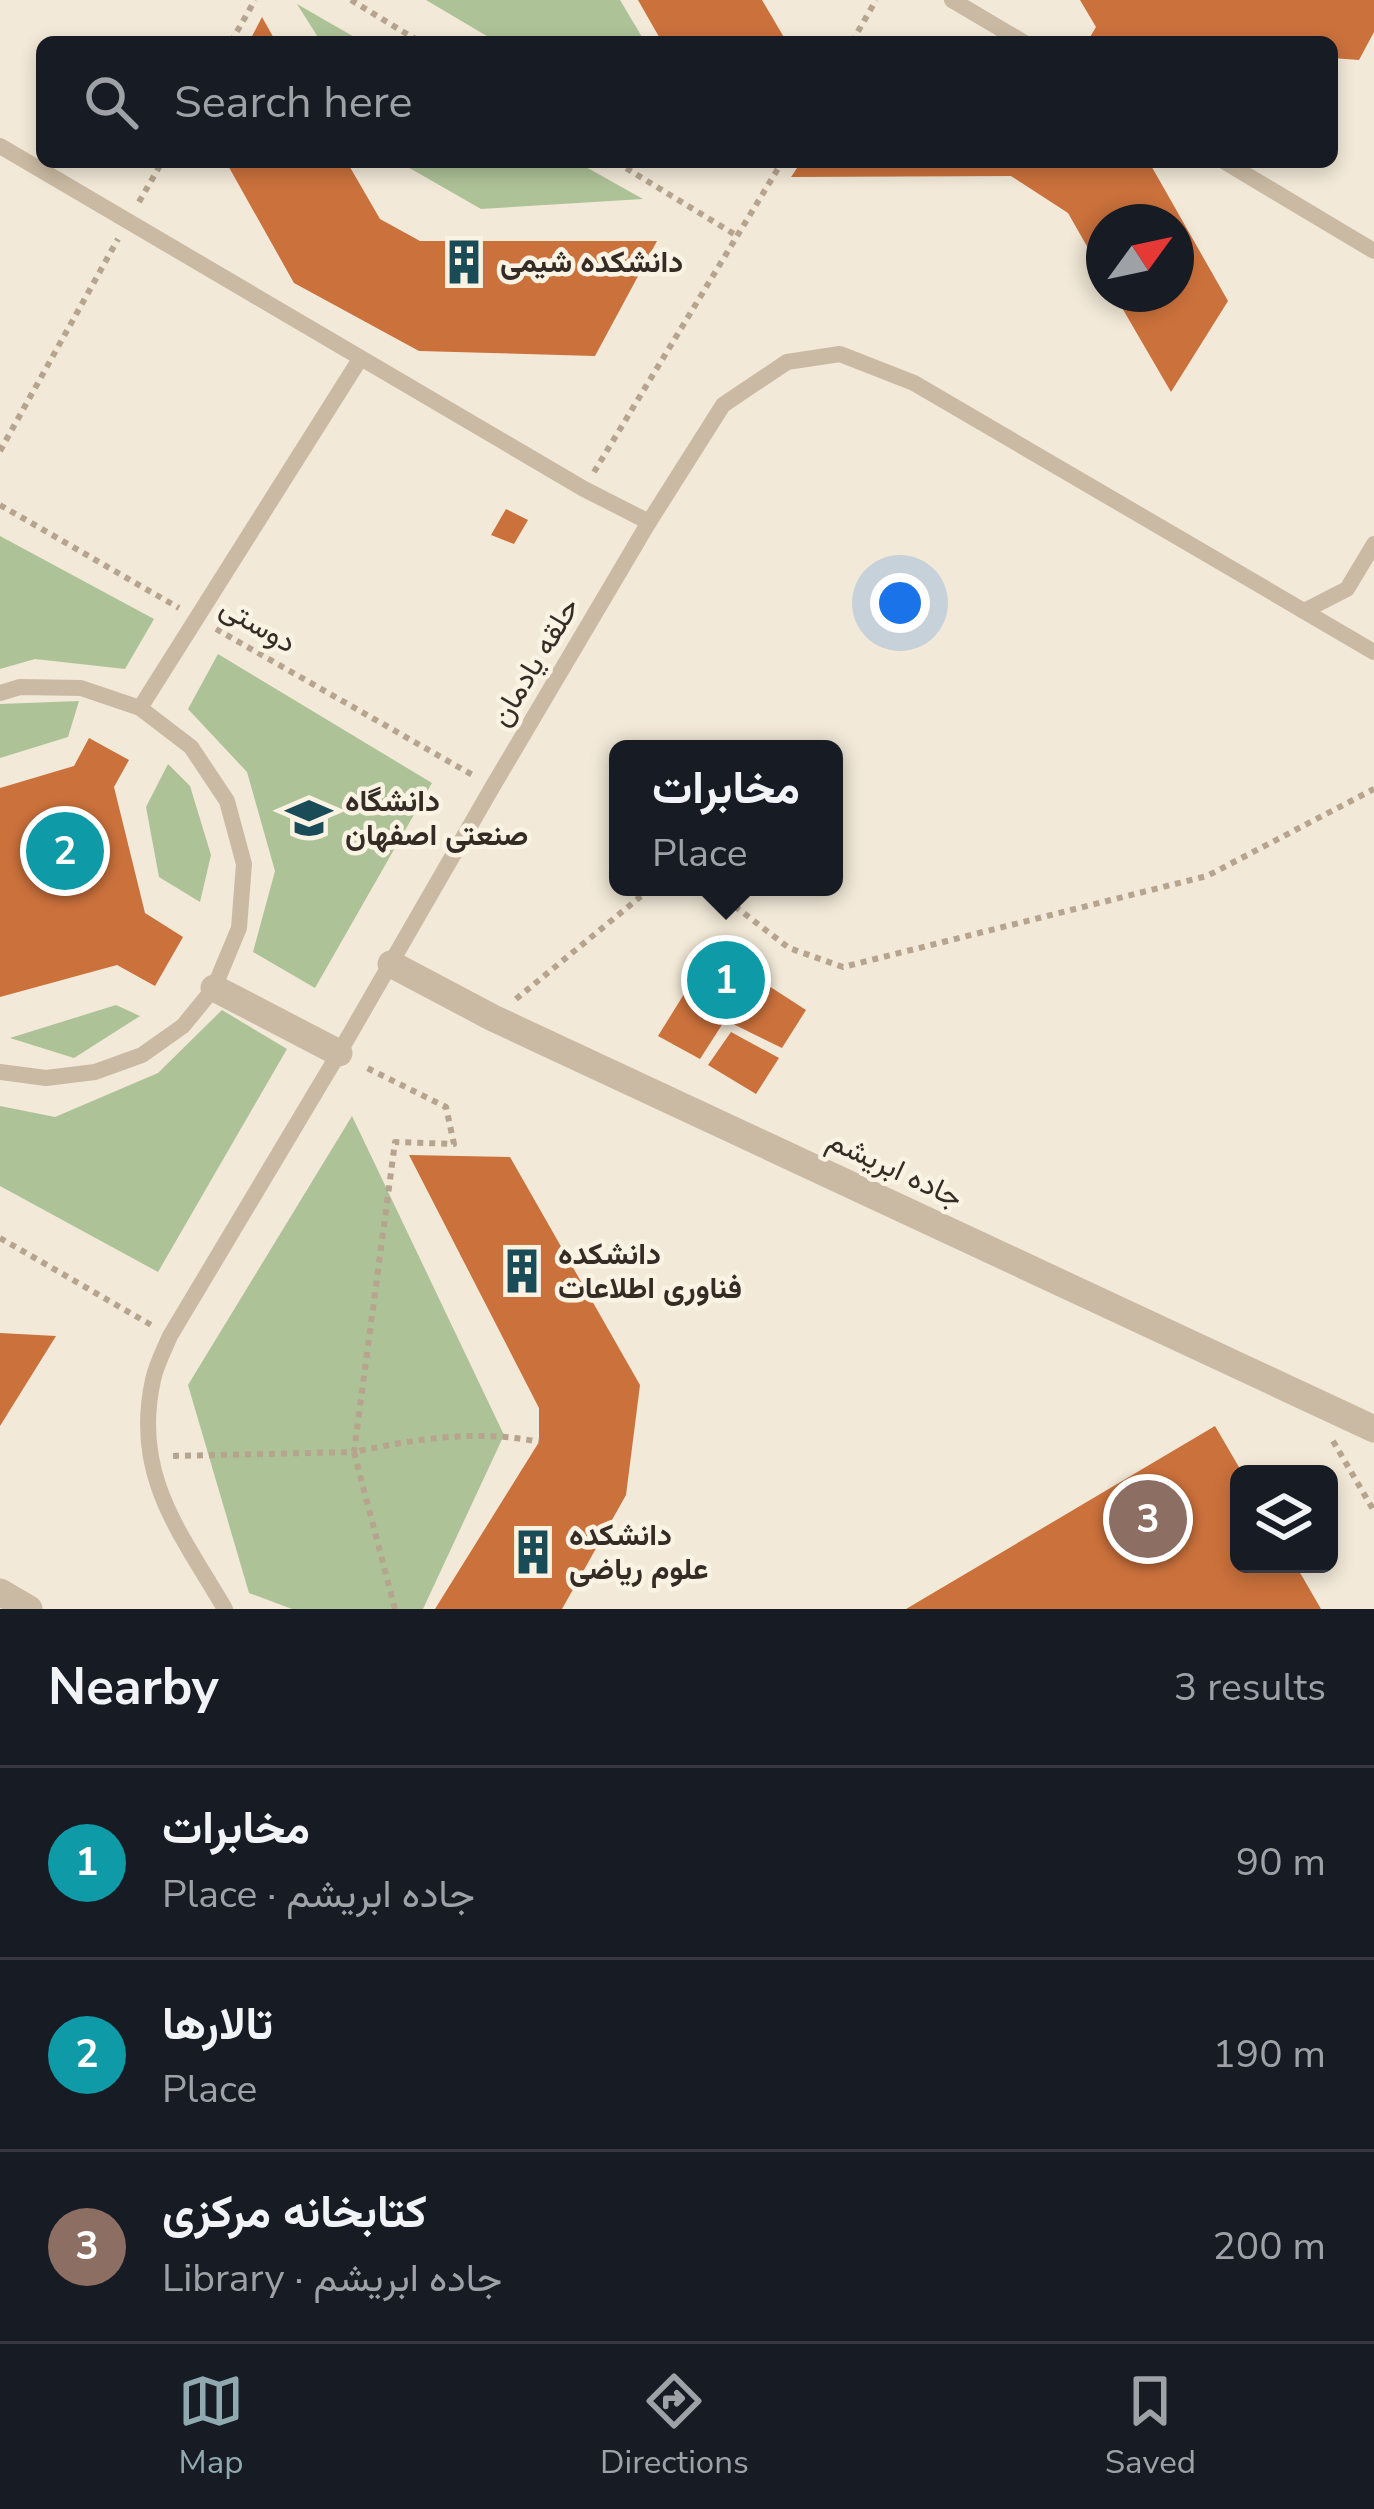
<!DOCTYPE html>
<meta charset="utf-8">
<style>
:root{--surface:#171b24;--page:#20242c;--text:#f1f3f6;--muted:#9ea1a6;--line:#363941;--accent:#90a8af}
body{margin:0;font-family:"Nunito Sans",Vazirmatn,sans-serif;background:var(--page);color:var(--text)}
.controls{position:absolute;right:36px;bottom:36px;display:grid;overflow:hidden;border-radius:18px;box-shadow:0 6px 18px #0003}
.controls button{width:108px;height:108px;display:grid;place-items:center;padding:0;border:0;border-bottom:3px solid var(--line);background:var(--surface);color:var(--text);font:60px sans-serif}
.compass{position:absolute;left:1086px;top:204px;width:108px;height:108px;border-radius:50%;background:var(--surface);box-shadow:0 6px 18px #0003;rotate:57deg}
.you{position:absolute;left:900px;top:603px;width:42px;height:42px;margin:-30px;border:9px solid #fff;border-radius:50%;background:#1a73e8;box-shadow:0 0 0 18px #1a73e833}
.badge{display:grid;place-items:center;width:78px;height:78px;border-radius:50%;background:var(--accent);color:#fff;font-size:39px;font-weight:700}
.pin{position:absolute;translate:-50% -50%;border:6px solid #fff;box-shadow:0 3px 12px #0006}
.popup{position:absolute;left:609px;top:740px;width:234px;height:156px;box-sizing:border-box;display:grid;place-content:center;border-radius:18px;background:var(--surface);filter:drop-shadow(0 3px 9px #0005);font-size:39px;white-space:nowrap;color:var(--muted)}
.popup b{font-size:45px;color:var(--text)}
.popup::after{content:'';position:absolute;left:50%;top:100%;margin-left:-24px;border:24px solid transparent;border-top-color:var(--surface)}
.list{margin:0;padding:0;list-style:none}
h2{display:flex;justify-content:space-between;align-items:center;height:156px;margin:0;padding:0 48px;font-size:51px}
h2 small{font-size:39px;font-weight:400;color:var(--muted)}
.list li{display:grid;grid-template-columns:78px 1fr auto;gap:36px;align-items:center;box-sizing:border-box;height:192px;padding:0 48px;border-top:3px solid var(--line)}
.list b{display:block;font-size:45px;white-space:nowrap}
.list p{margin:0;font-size:39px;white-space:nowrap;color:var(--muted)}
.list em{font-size:39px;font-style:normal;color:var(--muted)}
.icon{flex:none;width:66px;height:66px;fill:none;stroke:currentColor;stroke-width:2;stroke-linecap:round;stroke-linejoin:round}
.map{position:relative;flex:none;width:1374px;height:1609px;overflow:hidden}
.search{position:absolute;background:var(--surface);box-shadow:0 6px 18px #0003;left:36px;right:36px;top:36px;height:132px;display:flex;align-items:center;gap:30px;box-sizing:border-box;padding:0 42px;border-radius:18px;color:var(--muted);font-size:45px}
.sheet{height:732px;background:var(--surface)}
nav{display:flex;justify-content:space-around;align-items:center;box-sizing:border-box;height:168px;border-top:3px solid var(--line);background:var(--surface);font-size:33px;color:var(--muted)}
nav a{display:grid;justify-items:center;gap:6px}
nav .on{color:var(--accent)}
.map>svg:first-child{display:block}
.green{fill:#aec297}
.building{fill:#cb713c}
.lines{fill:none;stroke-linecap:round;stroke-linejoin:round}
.path{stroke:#b6a48e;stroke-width:6;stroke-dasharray:6 6;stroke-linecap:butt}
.service{stroke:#cabaa3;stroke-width:16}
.pedestrian{stroke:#cabaa3;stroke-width:27}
.labels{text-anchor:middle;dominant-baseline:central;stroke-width:9;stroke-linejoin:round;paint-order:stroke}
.poi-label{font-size:30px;font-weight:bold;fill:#352c26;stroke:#faf3e4;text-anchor:start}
.street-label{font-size:30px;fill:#352c26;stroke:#faf3e4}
</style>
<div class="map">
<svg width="1374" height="1609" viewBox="0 0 1374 1609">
<rect width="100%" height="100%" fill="#f2e9d8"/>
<g class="green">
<path d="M426 0H620L645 42H497Z"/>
<path d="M297 4 363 42H321Z"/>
<path d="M399 162H577L643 199 481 209Z"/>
<path d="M0 536 154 619 125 669 35 659 0 669Z"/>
<path d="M218 654 432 783 315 988 253 952 275 871 247 772 188 709Z"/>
<path d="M79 701 68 737 0 758V704Z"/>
<path d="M168 764 190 786 211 855 200 902 159 877 146 807Z"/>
<path d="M116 1005 140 1016 74 1058 10 1038Z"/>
<path d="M222 1010 287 1049 158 1272 0 1186V1106L55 1117 158 1073Z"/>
<path d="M352 1116 504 1435 423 1609H292L249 1593 188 1385Z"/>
</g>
<g class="building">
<path d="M638 0H762L785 39 783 42H662Z"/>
<path d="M1080 0H1374V32L1359 60 1332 58V42H1087L1096 27Z"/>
<path d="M262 17 276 42H249Z"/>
<path d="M226 162H347L380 219 420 241H657L595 356 419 351 294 283Z"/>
<path d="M801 162H1149L1228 301 1171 392 1114 294H1176V222H1104V276L1068 213 1011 176 791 177Z"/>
<path d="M506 509 528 520 514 544 491 535Z"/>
<path d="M89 738 129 760 114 787 145 913 183 937 155 986 117 965 0 997V788L74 766Z"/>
<path d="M712 949 806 1010 782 1048 725 1020 700 1059 658 1036Z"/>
<path d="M731 1032 779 1058 756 1094 708 1065Z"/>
<path d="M409 1155 510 1157 640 1385 626 1495 562 1609H435L539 1442V1408Z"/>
<path d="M0 1333 56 1336 0 1426Z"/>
<path d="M1215 1426 1243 1474H1239V1564H1295L1321 1609H906Z"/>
</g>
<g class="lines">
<g class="path">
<path d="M351 0 420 42"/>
<path d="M231 42 255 0"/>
<path d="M852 42 876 0"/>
<path d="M616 162 739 237"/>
<path d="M139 202 162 162"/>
<path d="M0 451 118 239"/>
<path d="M594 472 782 162"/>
<path d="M0 505 179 608"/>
<path d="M216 629 476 777"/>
<path d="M691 887 728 901 789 948 843 967 1207 876 1374 789"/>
<path d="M516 999 640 897 660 887"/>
<path d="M0 1238 153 1326"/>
<path d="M1333 1441 1374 1511"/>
<path d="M173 1456 354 1452 395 1142 454 1144 446 1107 363 1066"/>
<path d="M395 1609 354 1452C415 1439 478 1429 539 1442"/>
</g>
<g class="service">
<path d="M952 0 1023 42"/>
<path d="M0 146 584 489 649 522"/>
<path d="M1225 162 1374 251"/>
<path d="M1304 611 1347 589 1374 544"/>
<path d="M0 693 20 687 81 688 140 708 191 747 227 801 244 864 239 928 214 988 183 1026 142 1055 95 1072 46 1078 0 1072"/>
<path d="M140 708 360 359"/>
<path d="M225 1609C180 1532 132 1475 153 1380 156 1365 164 1350 170 1336L339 1053 493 786 649 522 723 405 787 362 840 354 914 383 1374 652"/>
</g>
<g class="pedestrian">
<path d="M391 964 493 1018 1374 1429"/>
<path d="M214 988 339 1053"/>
<path d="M0 1592 29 1609"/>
</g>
</g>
<defs>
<g id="building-bare" transform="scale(3.6)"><path d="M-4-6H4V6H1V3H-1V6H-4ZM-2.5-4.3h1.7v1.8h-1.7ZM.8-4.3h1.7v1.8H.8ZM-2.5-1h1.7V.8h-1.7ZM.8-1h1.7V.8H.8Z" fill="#1a4c58" stroke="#faf3e4" stroke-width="2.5" paint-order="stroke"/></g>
<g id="university-bare" transform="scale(3.6)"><path d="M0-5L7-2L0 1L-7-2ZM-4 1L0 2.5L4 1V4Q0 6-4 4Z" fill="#1a4c58" stroke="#faf3e4" stroke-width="2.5" paint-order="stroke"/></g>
</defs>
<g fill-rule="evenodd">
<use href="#building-bare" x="464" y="262"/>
<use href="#university-bare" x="309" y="818"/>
<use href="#building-bare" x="522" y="1271"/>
<use href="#building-bare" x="533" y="1552"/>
</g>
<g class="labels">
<g class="poi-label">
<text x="500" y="262">دانشکده شیمی</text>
<text x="345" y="801">دانشگاه<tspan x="345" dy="34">صنعتی اصفهان</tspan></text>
<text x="558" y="1254">دانشکده<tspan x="558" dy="34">فناوری اطلاعات</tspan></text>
<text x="569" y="1535">دانشکده<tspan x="569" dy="34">علوم ریاضی</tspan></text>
</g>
<g class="street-label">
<text transform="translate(258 625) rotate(30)">دوستی</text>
<text transform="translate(535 662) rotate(-59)">حلقه یادمان</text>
<text transform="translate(895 1169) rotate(25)">جاده ابریشم</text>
</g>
</g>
</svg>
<div class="controls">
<button><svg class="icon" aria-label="layers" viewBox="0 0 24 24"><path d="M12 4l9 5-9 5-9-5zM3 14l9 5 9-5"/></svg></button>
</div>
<svg class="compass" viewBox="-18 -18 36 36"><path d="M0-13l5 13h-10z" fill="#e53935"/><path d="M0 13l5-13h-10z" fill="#9ea1a6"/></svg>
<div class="you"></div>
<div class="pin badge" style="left:726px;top:980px;background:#0f9aa8">1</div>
<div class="popup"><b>مخابرات</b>Place</div>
<div class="pin badge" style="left:65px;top:851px;background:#0f9aa8">2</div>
<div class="pin badge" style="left:1148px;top:1519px;background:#8d6e63">3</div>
<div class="search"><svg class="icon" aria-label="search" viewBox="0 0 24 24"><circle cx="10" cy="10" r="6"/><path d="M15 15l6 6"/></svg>Search here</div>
</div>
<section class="sheet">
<h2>Nearby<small>3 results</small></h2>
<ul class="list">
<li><span class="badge" style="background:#0f9aa8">1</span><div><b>مخابرات</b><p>Place · جاده ابریشم</p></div><em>90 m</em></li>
<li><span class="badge" style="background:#0f9aa8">2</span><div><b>تالارها</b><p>Place</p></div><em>190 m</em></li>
<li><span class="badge" style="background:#8d6e63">3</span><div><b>کتابخانه مرکزی</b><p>Library · جاده ابریشم</p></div><em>200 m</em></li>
</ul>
</section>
<nav>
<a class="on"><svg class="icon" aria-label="map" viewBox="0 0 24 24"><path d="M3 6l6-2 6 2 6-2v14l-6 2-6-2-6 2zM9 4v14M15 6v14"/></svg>Map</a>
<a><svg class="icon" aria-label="directions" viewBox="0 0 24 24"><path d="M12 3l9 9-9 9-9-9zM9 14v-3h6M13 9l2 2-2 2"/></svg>Directions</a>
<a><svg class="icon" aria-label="saved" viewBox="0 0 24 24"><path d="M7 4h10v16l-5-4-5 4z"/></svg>Saved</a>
</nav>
